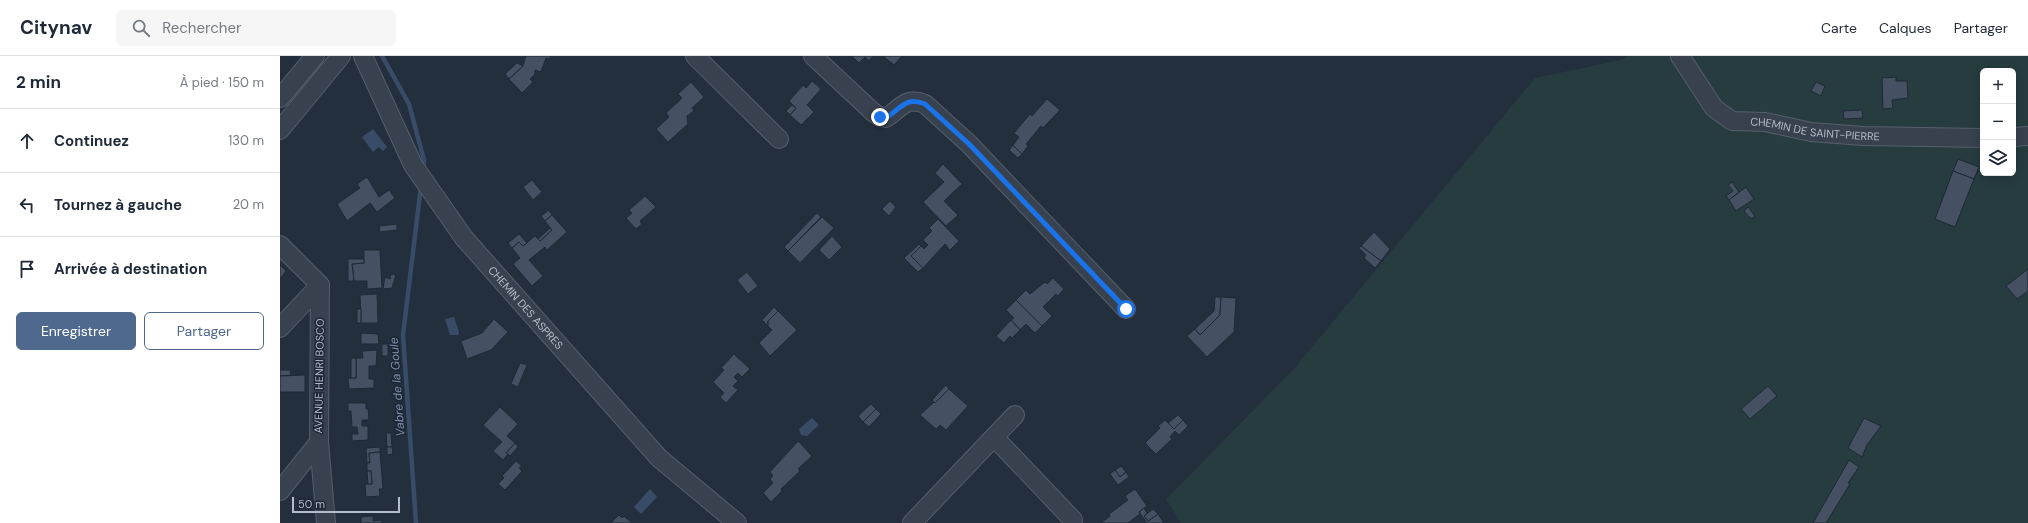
<!DOCTYPE html>
<html lang="fr">
<meta charset="utf-8">
<style>
:root{--surface:#fff;--page:#f6f6f7;--text:#1f2937;--muted:#747a83;--line:#e0e1e3;--accent:#4f688e}
body{margin:0;font-family:"DM Sans",sans-serif;background:var(--page);color:var(--text)}
.controls{position:absolute;right:12px;top:12px;display:grid;overflow:hidden;border-radius:6px;box-shadow:0 2px 10px #0003}
.controls button{width:36px;height:36px;display:grid;place-items:center;padding:0;border:0;border-bottom:1px solid var(--line);background:var(--surface);color:var(--text);font:20px sans-serif}
.scale{position:absolute;left:12px;bottom:10px;width:108px;box-sizing:border-box;padding-left:4px;border:2px solid #b4bcc9;border-top:0;font-size:11px;line-height:14px;white-space:nowrap;color:#b4bcc9;-webkit-text-stroke:3px #1d2633;paint-order:stroke}
.stop{position:absolute;width:12px;height:12px;margin:-9px;border:3px solid #1a73e8;border-radius:50%;background:#fff}
.stop.end{background:#1a73e8;border-color:#fff;box-shadow:0 1px 4px #0008}
.list{margin:0;padding:0;list-style:none}
h2{display:flex;justify-content:space-between;align-items:center;height:52px;margin:0;padding:0 16px;font-size:17px}
h2 small{font-size:13px;font-weight:400;color:var(--muted)}
.list li{display:grid;grid-template-columns:26px 1fr auto;gap:12px;align-items:center;box-sizing:border-box;height:64px;padding:0 16px;border-top:1px solid var(--line)}
.list b{display:block;font-size:15px;white-space:nowrap}
.list em{font-size:13px;font-style:normal;color:var(--muted)}
.actions{display:flex;gap:8px;padding:12px 16px}
.actions a{flex:1;padding:9px 0;border:1px solid var(--accent);border-radius:6px;text-align:center;font-size:14px;color:var(--accent)}
.actions .main{background:var(--accent);color:#fff}
.icon{flex:none;width:22px;height:22px;fill:none;stroke:currentColor;stroke-width:2;stroke-linecap:round;stroke-linejoin:round}
.map{position:relative;flex:none;width:1748px;height:467px;overflow:hidden}
header{display:flex;align-items:center;gap:24px;box-sizing:border-box;height:56px;padding:0 20px;background:var(--surface);border-bottom:1px solid var(--line)}
header strong{font-size:19px}
nav{display:flex;gap:22px;margin-inline-start:auto;font-size:14px}
.search{width:280px;height:36px;background:var(--page);display:flex;align-items:center;gap:10px;box-sizing:border-box;padding:0 14px;border-radius:6px;color:var(--muted);font-size:15px}
main{display:flex}
aside{flex:1;background:var(--surface)}
.map>svg:first-child{display:block}
.green{fill:#263c3f;fill-rule:evenodd}
.water{fill:#394c67}
.lines{fill:none;stroke-linecap:round;stroke-linejoin:round}
.stream{stroke:#394c67;stroke-width:4.5}
.building{fill:#455162;stroke:#1f2835}
.minor-casing{stroke:#565f6c;stroke-width:20}
.minor{stroke:#38414e;stroke-width:18}
.route{stroke:#1a73e8;stroke-width:5}
.labels{text-anchor:middle;dominant-baseline:central;stroke-width:3;stroke-linejoin:round;paint-order:stroke}
.street-label{font-size:11px;fill:#b4bcc9;stroke:#1d2633}
.water-label{font-size:12px;font-style:italic;fill:#7c92b1;stroke:#1d2633}
</style>
<header>
<strong>Citynav</strong>
<div class="search"><svg class="icon" aria-label="search" viewBox="0 0 24 24"><circle cx="10" cy="10" r="6"/><path d="M15 15l6 6"/></svg>Rechercher</div>
<nav><a>Carte</a><a>Calques</a><a>Partager</a></nav>
</header>
<main>
<aside>
<h2>2 min<small>À pied · 150 m</small></h2>
<ul class="list">
<li><svg class="icon" aria-label="ahead" viewBox="0 0 24 24"><path d="M12 20V5M6 11l6-6 6 6"/></svg><div><b>Continuez</b></div><em>130 m</em></li>
<li><svg class="icon" aria-label="left" viewBox="0 0 24 24"><path d="M17 20v-9H6M10 6l-5 5 5 5"/></svg><div><b>Tournez à gauche</b></div><em>20 m</em></li>
<li><svg class="icon" aria-label="arrive" viewBox="0 0 24 24"><path d="M6 21V4h12l-3 4 3 4H6"/></svg><div><b>Arrivée à destination</b></div></li>
</ul>
<div class="actions"><a class="main">Enregistrer</a><a>Partager</a></div>
</aside>
<div class="map">
<svg width="1748" height="467" viewBox="0 0 1748 467">
<rect width="100%" height="100%" fill="#242f3e"/>
<path class="green" d="M1348 0H1748V467H901L886 443 1013 314 1255 22 1341 4ZM1703 15H1733V117H1703Z"/>
<g class="water">
<path d="M93 73 107 91 103 95 99 91 93 96 82 81Z"/>
<path d="M174 261 179 276 178 279H170L165 263Z"/>
<path d="M532 362 539 369 527 380 521 379 519 373Z"/>
<path d="M370 433 377 441 361 458 354 451Z"/>
</g>
<g class="lines">
<g class="stream">
<path d="M102 0 129 48 144 104 143 114"/>
<path d="M136 467 123 279 141 130"/>
</g>
</g>
<g class="building">
<path d="M246 0H271L270 3 266 2 261 16 255 14V18L250 23 253 26 242 37 229 23 243 10Z"/>
<path d="M572 0H593L589 5 585 1 579 7Z"/>
<path d="M603 0H622L614 9Z"/>
<path d="M237 7 243 10 229 23 225 18Z"/>
<path d="M1616 21V25H1627L1628 42 1612 44 1613 52 1603 53 1602 22Z"/>
<path d="M532 25 541 33 527 49 534 56 521 69 510 59 516 52 509 45 523 29 526 32Z"/>
<path d="M411 26 424 41 412 52 414 55 407 60 408 68 388 86 376 73 389 61 386 57 402 42 398 38Z"/>
<path d="M1536 26 1545 30 1541 40 1531 35Z"/>
<path d="M767 43 780 54 763 72 761 70 746 88 748 90 742 98 733 89 739 81 734 77 750 58 752 60Z"/>
<path d="M512 49 516 52 510 59 506 55Z"/>
<path d="M1582 54 1583 62 1564 63 1563 55Z"/>
<path d="M733 89 742 98 738 102 729 94Z"/>
<path d="M1678 103 1699 111 1694 123 1673 115Z"/>
<path d="M663 108 682 128 664 145 678 159 666 170 643 146 664 126 655 117Z"/>
<path d="M1673 115 1694 123 1675 171 1655 163Z"/>
<path d="M87 121 99 141 109 134 115 142 97 156 90 147 67 165 57 148 80 132 77 128Z"/>
<path d="M252 124 262 136 253 144 243 131Z"/>
<path d="M1452 126 1459 136 1449 144 1446 140 1453 135 1448 129Z"/>
<path d="M1466 131 1474 143 1456 155 1449 144Z"/>
<path d="M365 140 376 151 360 165 362 168 356 173 346 162 352 157 349 154Z"/>
<path d="M610 145 616 151 609 160 602 153Z"/>
<path d="M1468 151 1475 160 1471 163 1464 155Z"/>
<path d="M269 154 272 159 265 165 261 160Z"/>
<path d="M537 157 541 161 508 195 504 191Z"/>
<path d="M272 159 287 176 267 194 265 191 249 204 263 220 252 230 233 208 240 202 232 192 239 186 243 190 255 180 260 185 272 174 265 165Z"/>
<path d="M542 161 554 172 520 207 508 195Z"/>
<path d="M658 163 679 185 670 194 665 188 643 212 631 200 641 190 644 193 648 189 643 184 652 175 649 172Z"/>
<path d="M117 168V174L100 176 99 170Z"/>
<path d="M270 172 272 174 260 185 258 183Z"/>
<path d="M1094 176 1110 193 1101 205 1081 190Z"/>
<path d="M239 178 247 187 243 190 239 186 232 192 228 187Z"/>
<path d="M552 180 562 191 549 204 539 194Z"/>
<path d="M639 188 641 190 631 200 643 212 638 216 624 202Z"/>
<path d="M1081 190 1101 205 1095 212 1084 202 1086 199 1079 192Z"/>
<path d="M84 194H100L102 232 87 233V225H74L72 208 84 207Z"/>
<path d="M68 203H84V207L72 208 74 225H68Z"/>
<path d="M0 209 6 215 0 223Z"/>
<path d="M1748 213V235L1737 243 1726 230Z"/>
<path d="M467 216 478 230 468 238 457 224Z"/>
<path d="M111 218 116 219 112 232 103 233 105 221 110 223Z"/>
<path d="M773 222 784 233 778 240 776 238 763 251 772 260 762 270 736 244 746 234 750 238 765 226 767 228Z"/>
<path d="M97 238 98 267H81L80 239Z"/>
<path d="M935 241H941L940 259 920 279 915 273 934 255Z"/>
<path d="M941 241 956 242 954 276 927 301 907 280 915 273 920 279 940 259Z"/>
<path d="M736 244 762 270 755 277 746 268 740 274 731 264 734 262 726 254Z"/>
<path d="M494 251 498 255 488 265V270L482 264Z"/>
<rect x="77" y="253" width="4" height="14"/>
<path d="M498 255 517 274 490 300 479 287 492 274 488 270V265Z"/>
<path d="M214 263 228 276 211 294 187 303 181 285 202 277Z"/>
<path d="M731 264 740 274 732 282 730 280 724 287 716 280Z"/>
<path d="M81 277 98 278 99 288H81Z"/>
<rect x="102" y="288" width="6" height="12"/>
<path d="M97 294 96 310H89V323H94V332L69 333 68 322H76V302H83L82 295Z"/>
<path d="M454 298 470 313 462 321 458 317 454 321 458 325 453 330 458 334 446 347 440 341 444 337 433 326 444 314 441 312Z"/>
<rect x="71" y="302" width="5" height="20"/>
<path d="M240 307 247 309 238 331 231 328Z"/>
<path d="M0 314H10L11 319 0 320Z"/>
<path d="M25 319V336H0V320Z"/>
<path d="M666 329 669 333 655 347 652 344Z"/>
<path d="M1488 330 1497 340 1470 363 1461 353Z"/>
<path d="M669 333 688 350 666 374 660 369 656 373 640 359 654 346 655 347Z"/>
<path d="M68 347H86V353H88L89 364H82V370H88V384L72 385V378H78L77 371H72L71 355H68Z"/>
<path d="M591 348 596 353 583 366 578 360Z"/>
<path d="M220 351 238 368 227 380 235 387 226 397 228 398 223 404 213 395 222 386 203 369Z"/>
<path d="M596 353 601 358 589 371 583 366Z"/>
<path d="M898 359 903 364 894 373 888 367Z"/>
<path d="M1584 362 1601 370 1587 389 1582 401 1568 392Z"/>
<path d="M885 364 894 373 903 364 908 370 899 379 895 375 890 381 892 383 876 398 865 387 880 372 878 370Z"/>
<path d="M106 377H111L112 391H107Z"/>
<path d="M518 385 532 400 518 413 520 415 501 433 502 435 491 446 483 437 493 427 490 423 493 420 490 416Z"/>
<path d="M235 387 238 391 230 400 226 397Z"/>
<path d="M100 391V396L89 397 90 407H87L86 392Z"/>
<path d="M107 391H112L113 398 107 399Z"/>
<path d="M100 396 103 433H99L100 440 86 441 85 428H92L91 415H87V407H90L89 397Z"/>
<path d="M1569 404 1579 411 1568 427 1570 428 1546 467H1533Z"/>
<path d="M236 405 242 410 239 412 242 415 225 434 218 428 224 422 222 420Z"/>
<path d="M841 410 846 416 840 421 835 414Z"/>
<path d="M835 414 840 421 846 416 849 421 838 429 830 418Z"/>
<path d="M87 415H91L92 428H88Z"/>
<path d="M855 433 867 450 859 456 860 458 848 467H821L830 460 829 458 848 444 845 440Z"/>
<path d="M864 452 867 457 864 460 868 465 878 458 884 467H867L859 456Z"/>
<path d="M873 453 878 458 868 465 864 460Z"/>
<path d="M339 459 342 462 344 460 352 467H331Z"/>
<path d="M93 460V465L101 464 102 467H81V461Z"/>
</g>
<g class="lines">
<g class="minor-casing">
<g id="minor">
<path id="s1" d="M83 0 133 109 184 182 379 402 457 467"/>
<path d="M415 0 499 83"/>
<path d="M533 0 593 56 600 61 606 62C621 52 626 40 645 48L689 88 846 253"/>
<path id="s2" d="M1400 0 1434 52 1452 65 1485 66 1531 76 1583 80 1703 82"/>
<path d="M0 42 35 0"/>
<path d="M0 74 61 0"/>
<path d="M1733 81 1748 80"/>
<path d="M0 189 40 229 39 386 46 467"/>
<path d="M0 272 40 229"/>
<path d="M714 381 793 464"/>
<path d="M0 435 39 386"/>
<path d="M632 467 735 359"/>
</g>
</g>
<use href="#minor" class="minor"/>
</g>
<g class="lines">
<path class="route" d="M600 61 606 62C621 52 626 40 645 48L689 88 846 253"/>
</g>
<g class="labels">
<g class="street-label">
<text stroke="none"><textPath href="#s2" startOffset="168">CHEMIN DE SAINT-PIERRE</textPath></text>
<text stroke="none"><textPath href="#s1" startOffset="302">CHEMIN DES ASPRES</textPath></text>
<text transform="translate(39 320) rotate(-89)">AVENUE HENRI BOSCO</text>
</g>
<g class="water-label">
<text transform="translate(117 331) rotate(-94)">Vabre de la Goule</text>
</g>
</g>
</svg>
<div class="controls">
<button>+</button>
<button>−</button>
<button><svg class="icon" aria-label="layers" viewBox="0 0 24 24"><path d="M12 4l9 5-9 5-9-5zM3 14l9 5 9-5"/></svg></button>
</div>
<div class="scale">50 m</div>
<div class="stop" style="left:846px;top:253px"></div>
<div class="stop end" style="left:600px;top:61px"></div>
</div>
</main>
